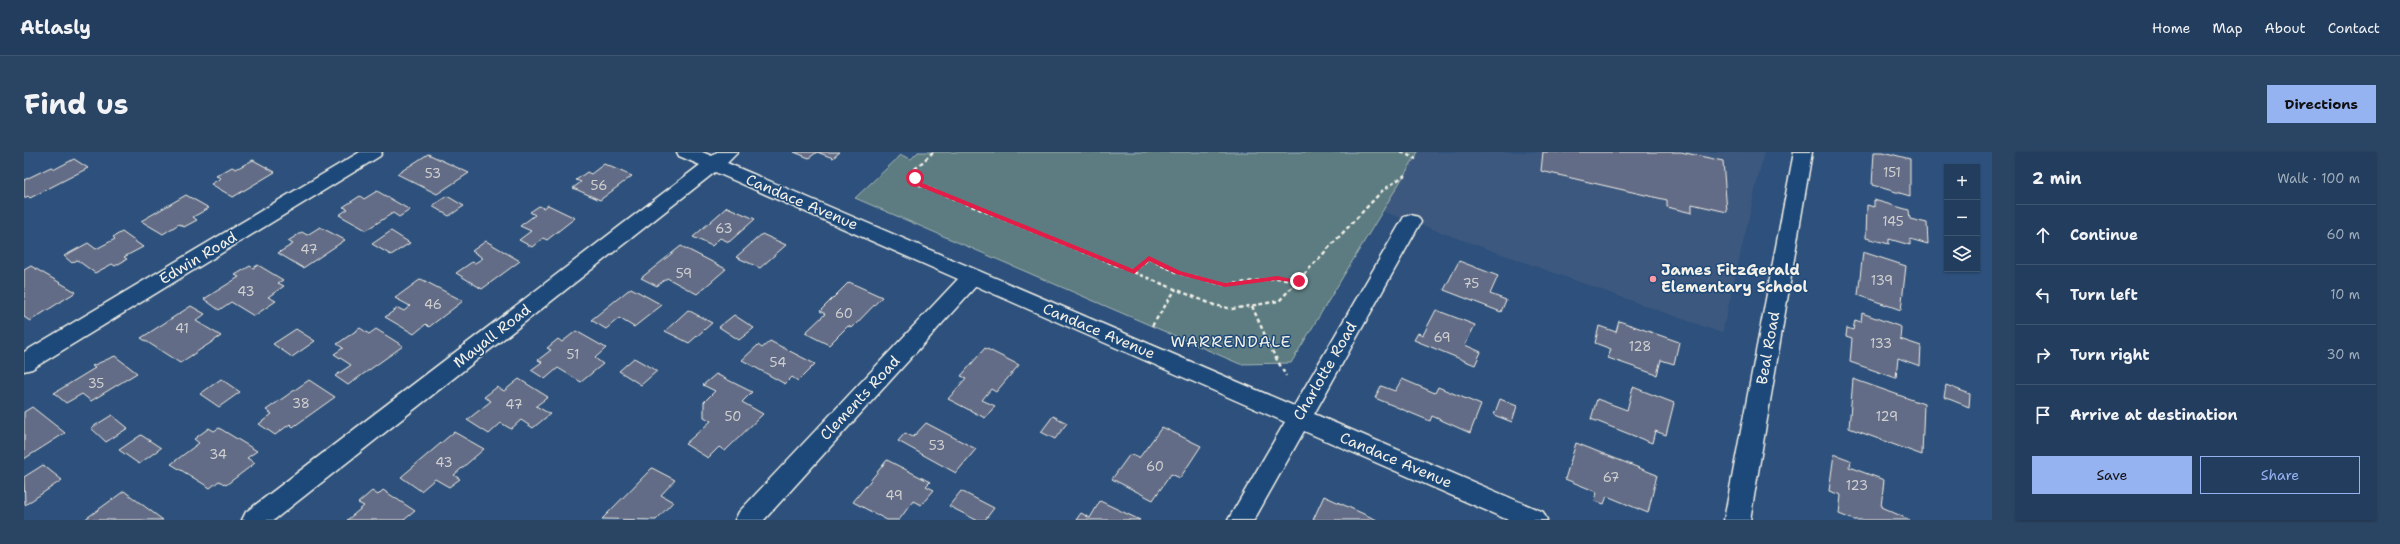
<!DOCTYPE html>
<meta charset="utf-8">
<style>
:root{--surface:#223d5d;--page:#2a4463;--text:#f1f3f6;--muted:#a2aebc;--line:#3f5672;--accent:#95b2f1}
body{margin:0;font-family:"Shantell Sans",sans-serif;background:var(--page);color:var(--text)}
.controls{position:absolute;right:12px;top:12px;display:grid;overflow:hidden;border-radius:0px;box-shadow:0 1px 3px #0004}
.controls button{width:36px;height:36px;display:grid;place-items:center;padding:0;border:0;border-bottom:1px solid var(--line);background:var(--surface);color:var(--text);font:20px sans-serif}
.stop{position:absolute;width:12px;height:12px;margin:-9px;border:3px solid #e11d48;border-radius:50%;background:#fff}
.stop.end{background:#e11d48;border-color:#fff;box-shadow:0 1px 4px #0008}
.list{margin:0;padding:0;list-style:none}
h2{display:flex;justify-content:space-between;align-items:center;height:52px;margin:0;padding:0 16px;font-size:17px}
h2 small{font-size:13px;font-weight:400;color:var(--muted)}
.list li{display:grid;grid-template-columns:26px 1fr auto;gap:12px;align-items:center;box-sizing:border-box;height:60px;padding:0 16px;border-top:1px solid var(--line)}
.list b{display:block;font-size:15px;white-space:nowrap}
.list em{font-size:13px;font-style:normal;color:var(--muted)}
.actions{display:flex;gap:8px;padding:12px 16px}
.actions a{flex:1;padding:9px 0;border:1px solid var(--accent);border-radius:0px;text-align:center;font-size:14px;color:var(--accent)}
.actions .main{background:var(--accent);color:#111}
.icon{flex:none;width:22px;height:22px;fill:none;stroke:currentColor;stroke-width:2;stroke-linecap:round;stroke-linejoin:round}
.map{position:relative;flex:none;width:1968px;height:368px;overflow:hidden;border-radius:0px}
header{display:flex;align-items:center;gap:24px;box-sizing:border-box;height:56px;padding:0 20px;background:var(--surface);border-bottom:1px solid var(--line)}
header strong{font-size:19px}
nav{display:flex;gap:22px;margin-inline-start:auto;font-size:14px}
.intro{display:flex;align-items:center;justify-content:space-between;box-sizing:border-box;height:96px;padding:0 24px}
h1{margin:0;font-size:28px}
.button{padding:10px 18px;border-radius:0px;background:var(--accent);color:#111;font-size:14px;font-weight:700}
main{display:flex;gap:24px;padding:0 24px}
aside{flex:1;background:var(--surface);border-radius:0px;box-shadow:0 1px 3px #0004}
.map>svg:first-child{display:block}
.built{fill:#3e597f}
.green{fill:#5c7c81;stroke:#a8b6b4}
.building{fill:#646c86;stroke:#f4f1e8}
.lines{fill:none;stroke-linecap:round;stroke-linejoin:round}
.street-casing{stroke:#f4f1e8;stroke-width:3}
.path{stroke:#f4f1e8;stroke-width:2.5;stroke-dasharray:4 3;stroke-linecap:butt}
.street{fill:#1f4a7a;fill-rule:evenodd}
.route{fill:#e11d48}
.poi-dot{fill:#ff9aa2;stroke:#1f4a7a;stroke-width:1.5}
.labels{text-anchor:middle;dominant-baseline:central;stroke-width:3;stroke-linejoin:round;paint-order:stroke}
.number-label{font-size:13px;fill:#d0d0d0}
.street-label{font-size:15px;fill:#f4f1e8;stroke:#1f4a7a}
.poi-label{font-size:15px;font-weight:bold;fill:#f4f1e8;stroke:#1f4a7a;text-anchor:start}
.neighbourhood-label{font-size:16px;letter-spacing:1px;fill:#f4f1e8;stroke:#1f4a7a}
</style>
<header>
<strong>Atlasly</strong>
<nav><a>Home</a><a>Map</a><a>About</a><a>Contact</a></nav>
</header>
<div class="intro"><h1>Find us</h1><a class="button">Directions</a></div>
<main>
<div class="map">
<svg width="1968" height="368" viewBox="0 0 1968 368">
<rect width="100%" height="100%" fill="#2d517c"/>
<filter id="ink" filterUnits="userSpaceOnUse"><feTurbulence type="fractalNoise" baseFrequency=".025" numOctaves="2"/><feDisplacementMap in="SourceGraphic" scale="8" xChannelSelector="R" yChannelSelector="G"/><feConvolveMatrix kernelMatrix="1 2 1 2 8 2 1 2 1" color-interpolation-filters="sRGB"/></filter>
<g filter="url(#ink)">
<path class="built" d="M1394 0H1740L1698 181 1358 59Z"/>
<path class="green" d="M894 0H1394L1267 211 1216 212 831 46 877 3 887 7Z"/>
<g class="building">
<path d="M770 0H793L785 6Z"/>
<path d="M793 0H816L809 6Z"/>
<path d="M1519 0H1657L1699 9 1703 60 1668 52V61L1643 55V48L1517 19Z"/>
<path d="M1850 0H1859L1886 7V44L1848 33Z"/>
<path d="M404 2 445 21 413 42 373 22Z"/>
<path d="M50 7 64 16 6 46 4 44 0 46V28L27 15 31 17Z"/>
<path d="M229 8 251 20 209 45 187 32 197 26 192 24 208 15 212 17Z"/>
<path d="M580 12 608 24 576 48 549 36 557 30 552 28 563 20 567 22Z"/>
<path d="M353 39 386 58 375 65 369 61 342 78 315 63 324 57 319 55 336 44 340 47Z"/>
<path d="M162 43 185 56 169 65 173 68 160 75 155 72 139 82 117 69Z"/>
<path d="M423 44 440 54 425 64 408 54Z"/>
<path d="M1850 48 1885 58 1886 67 1903 71 1904 92 1886 87V93L1865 87V92L1842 86 1843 53 1850 55Z"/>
<path d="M524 53 551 66 523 88 519 86 508 95 495 88 507 79 496 74 511 63 506 60 515 54 520 56Z"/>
<path d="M703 55 731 67 705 90 696 86 688 94 669 85Z"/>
<path d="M296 75 321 88 279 116 254 101 269 92 264 89 278 80 283 83Z"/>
<path d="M367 79 386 91 367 103 348 92Z"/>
<path d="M98 80 119 95 100 105 103 107 91 114 88 112 71 121 53 108 48 111 40 104 64 91 72 97 91 87 89 85Z"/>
<path d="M738 82 762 93 736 116 712 105Z"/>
<path d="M462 89 496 109 458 137 432 121 448 110 451 111 459 106 448 99Z"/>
<path d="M657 94 702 117 673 142 643 126 633 134 617 126Z"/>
<path d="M1839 100 1882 114 1877 158 1834 143Z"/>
<path d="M1435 109 1474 124 1466 142 1482 148 1477 160 1420 138Z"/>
<path d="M234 113 259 128 254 131 260 134 244 145 252 149 230 164 207 150 195 158 180 147 215 125 211 123 226 114 229 116Z"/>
<path d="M7 114 52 140 6 169 0 165V118Z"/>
<path d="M397 127 439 149 405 175 402 172 390 182 361 165 374 156 380 159 386 154 371 146Z"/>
<path d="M825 130 858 145 828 176 824 174 805 193 781 181 801 162 796 159Z"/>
<path d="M607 136 638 153 610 175 595 166 582 177 567 168Z"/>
<path d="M167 154 181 162 172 169 197 184 156 211 117 186Z"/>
<path d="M664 158 688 171 665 191 641 179Z"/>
<path d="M1412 158 1451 173 1441 193 1457 200 1451 213 1390 188 1394 181 1399 183Z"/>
<path d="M1838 161 1877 175 1876 187 1897 194 1896 214 1874 206 1872 226 1826 210 1828 186 1822 184 1823 176 1829 178 1831 168 1837 170Z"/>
<path d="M710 163 730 176 715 188 695 175Z"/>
<path d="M1595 169 1655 190 1650 212 1637 208 1633 223 1584 206 1587 197 1571 191 1575 174 1592 180Z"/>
<path d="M336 176 345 182 352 177 379 194 324 233 311 224 327 213 310 202 319 196 313 192Z"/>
<path d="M272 177 291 189 268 205 249 192Z"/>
<path d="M552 179 582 196 571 206 579 212 557 230 534 216 521 227 507 218 518 210 514 208 527 198 523 196 534 187 538 190Z"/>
<path d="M746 189 791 212 774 229 768 225 761 232 718 208 734 193 738 196Z"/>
<path d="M961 196 995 213 972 240 967 237 958 248 971 254 961 266 924 247 942 226 937 224Z"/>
<path d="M91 204 113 221 67 249 58 242 42 251 30 241 71 216 68 214Z"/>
<path d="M610 206 633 219 617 233 595 219Z"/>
<path d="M692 222 728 240 718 250 739 262 701 299 695 295 684 306 661 292 687 269 680 265V250L691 239 679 233Z"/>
<path d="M197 227 216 240 195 255 176 242Z"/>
<path d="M495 227 524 245 512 254 526 262 509 276 497 268 487 277 477 271 465 282 443 268 467 249 460 245 473 235 480 239Z"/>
<path d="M1378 227 1411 241 1414 235 1457 253 1446 281 1408 264 1406 269 1351 246 1357 234 1371 239Z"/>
<path d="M1829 227 1900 252 1898 303 1825 276Z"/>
<path d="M285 228 311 245 269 275 266 272 251 283 235 272 248 262 242 258Z"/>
<path d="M1922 233 1946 242 1945 255 1920 245Z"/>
<path d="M1609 235 1650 251 1642 283 1631 279 1628 291 1567 267 1573 247 1603 258Z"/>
<path d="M1476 247 1493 254 1488 270 1470 263Z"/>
<path d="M8 255 41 281 0 307V260Z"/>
<path d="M88 263 104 276 82 290 67 276Z"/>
<path d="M1029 264 1043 271 1031 287 1017 280Z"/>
<path d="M902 271 952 297 932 321 874 289 881 281 889 285Z"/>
<path d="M1138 275 1177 294 1156 326 1147 322 1129 348 1088 327 1106 302 1115 306Z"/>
<path d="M185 276 190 279 195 276 233 299 223 306 231 311 202 333 195 329 186 336 147 312 175 291 170 287Z"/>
<path d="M430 280 460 297 430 323 436 327 425 335 411 327 397 339 377 325Z"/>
<path d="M117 283 137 296 115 312 95 298Z"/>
<path d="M1552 291 1633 323 1624 361 1583 344 1580 352 1571 349 1573 340 1541 327Z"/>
<path d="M1810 302 1826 308 1825 315 1860 328 1857 355 1886 368H1830L1815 362 1817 343 1805 339Z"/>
<path d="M863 308 906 330 902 334 910 338 897 353 889 349 875 368H863L829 350Z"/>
<path d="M19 313 38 328 1 353 0 325Z"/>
<path d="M628 316 651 328 637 343 649 350 632 368 578 367Z"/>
<path d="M359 338 391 359 380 368H323L340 354 334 351 348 339 354 343Z"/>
<path d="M100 339 139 368H60Z"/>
<path d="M937 339 970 356 961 368H952L925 354Z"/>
<path d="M1300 344 1353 368H1289Z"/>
<path d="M1076 349 1116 368H1052L1057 361 1066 366Z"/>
</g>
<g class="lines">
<g class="street-casing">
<g id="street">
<path d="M336 0H358L356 4 8 217 0 219V200Z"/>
<path d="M653 0H678L688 4 693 0H714L703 11 1270 254 1380 65 1387 63 1394 65 1397 70 1290 262 1519 360 1523 368H1484L1280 279 1230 368H1204L1261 270 952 134 740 368H711L715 360 934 127 691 20 250 368H218L222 360 676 13 655 4Z"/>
<path d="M1770 0H1788L1726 368H1700Z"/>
</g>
</g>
<g class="path">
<path d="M909 0 891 17V26L896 33 1190 153 1208 157 1255 149 1358 39 1381 23"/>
<path d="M1377 0 1392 7"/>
<path d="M1109 120 1125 106 1154 121 1201 133 1253 126 1275 129"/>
<path d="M1228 154 1247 197 1262 224"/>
<path d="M1128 174 1152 137"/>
</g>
<use href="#street" class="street"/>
</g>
</g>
<path class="route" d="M889 24H893L898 31 1109 117 1125 104 1156 119 1201 131 1253 124 1278 129 1275 131 1253 128 1201 135 1152 122 1125 109 1110 122 894 34Z"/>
<circle class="poi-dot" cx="1629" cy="127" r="4"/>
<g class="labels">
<g class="number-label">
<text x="1868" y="20">151</text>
<text x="409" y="21">53</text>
<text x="575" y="33">56</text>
<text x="1869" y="69">145</text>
<text x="700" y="76">63</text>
<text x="285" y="97">47</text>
<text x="660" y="121">59</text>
<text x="1858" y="128">139</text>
<text x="1447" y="131">75</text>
<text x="222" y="139">43</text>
<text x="409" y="152">46</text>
<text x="820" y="161">60</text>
<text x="158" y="176">41</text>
<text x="1418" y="185">69</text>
<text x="1857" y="191">133</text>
<text x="1616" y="194">128</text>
<text x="549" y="202">51</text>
<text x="754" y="210">54</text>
<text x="72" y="231">35</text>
<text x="277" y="251">38</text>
<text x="490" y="252">47</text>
<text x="709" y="264">50</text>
<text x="1863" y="264">129</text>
<text x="913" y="293">53</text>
<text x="194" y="302">34</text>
<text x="420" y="310">43</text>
<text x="1131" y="314">60</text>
<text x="1587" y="325">67</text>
<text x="1833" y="333">123</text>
<text x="870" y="343">49</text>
</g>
<g class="street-label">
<text transform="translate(778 50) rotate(23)">Candace Avenue</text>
<text transform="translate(174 106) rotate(-31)">Edwin Road</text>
<text transform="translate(1075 179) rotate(23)">Candace Avenue</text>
<text transform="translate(468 184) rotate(-38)">Mayall Road</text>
<text transform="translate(1744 196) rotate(-80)">Beal Road</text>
<text transform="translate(1301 219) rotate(-60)">Charlotte Road</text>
<text transform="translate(836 246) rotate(-47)">Clements Road</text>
<text transform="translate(1372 308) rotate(23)">Candace Avenue</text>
</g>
<g class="poi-label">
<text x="1637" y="118">James FitzGerald<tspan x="1637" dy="17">Elementary School</tspan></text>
</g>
<g class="neighbourhood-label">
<text x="1207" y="189">WARRENDALE</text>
</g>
</g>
</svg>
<div class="controls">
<button>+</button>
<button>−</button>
<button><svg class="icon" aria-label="layers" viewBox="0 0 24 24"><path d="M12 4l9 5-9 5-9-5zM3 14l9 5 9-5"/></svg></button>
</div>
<div class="stop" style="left:891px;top:26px"></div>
<div class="stop end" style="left:1275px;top:129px"></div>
</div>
<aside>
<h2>2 min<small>Walk · 100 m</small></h2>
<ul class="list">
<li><svg class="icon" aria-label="ahead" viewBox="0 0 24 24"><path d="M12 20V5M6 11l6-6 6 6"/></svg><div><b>Continue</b></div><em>60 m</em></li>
<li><svg class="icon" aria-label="left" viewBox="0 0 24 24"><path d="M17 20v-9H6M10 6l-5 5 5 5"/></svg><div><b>Turn left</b></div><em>10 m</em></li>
<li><svg class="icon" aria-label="right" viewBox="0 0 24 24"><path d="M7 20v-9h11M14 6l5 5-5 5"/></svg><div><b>Turn right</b></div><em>30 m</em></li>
<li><svg class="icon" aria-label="arrive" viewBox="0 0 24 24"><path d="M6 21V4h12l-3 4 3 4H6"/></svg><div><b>Arrive at destination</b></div></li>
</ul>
<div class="actions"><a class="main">Save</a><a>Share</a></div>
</aside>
</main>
